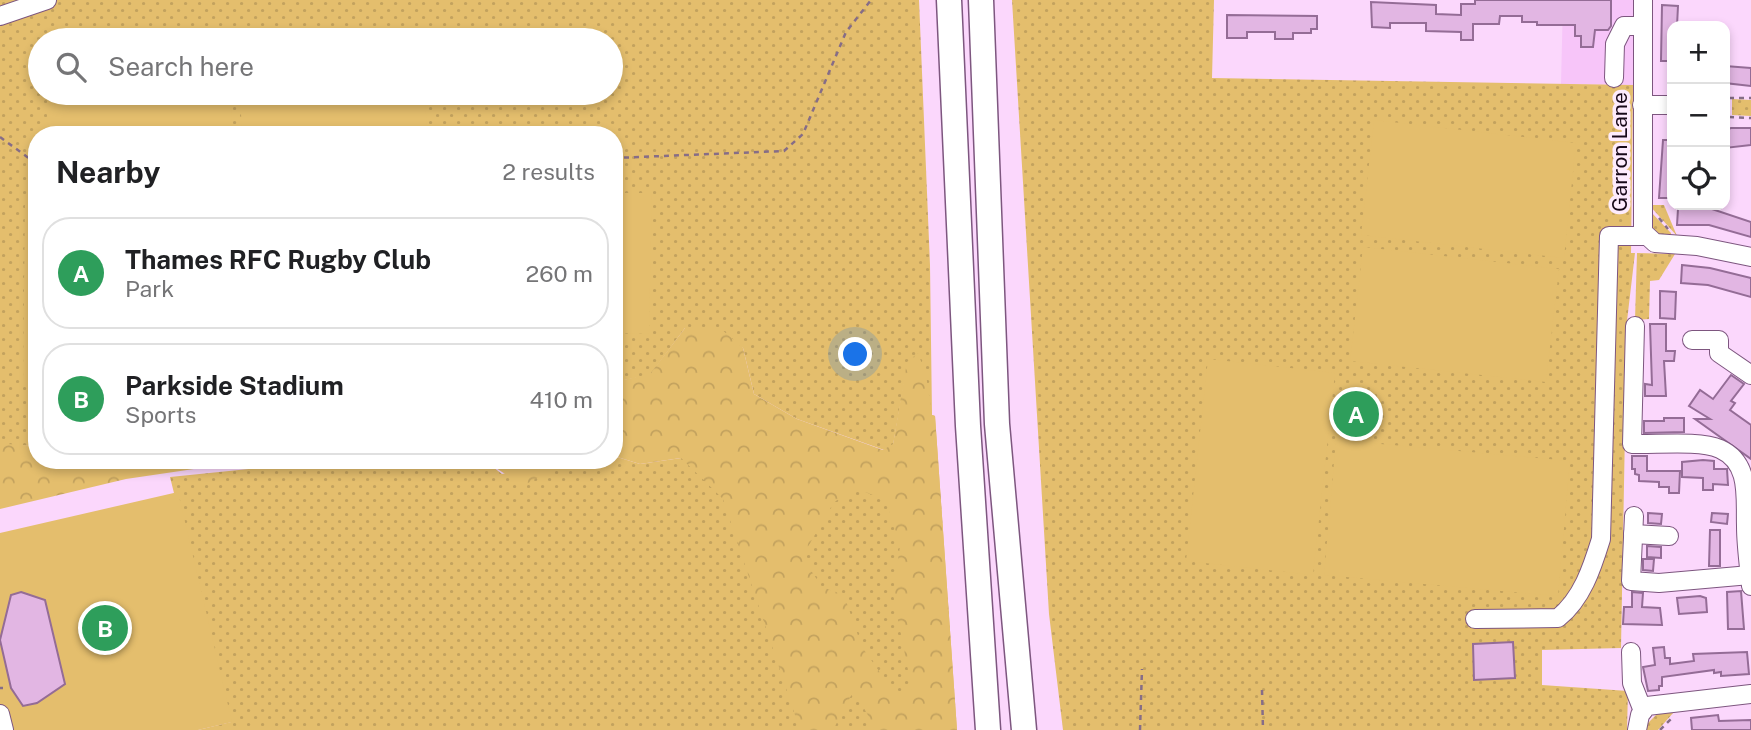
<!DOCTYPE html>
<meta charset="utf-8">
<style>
:root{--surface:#fff;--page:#f6f6f6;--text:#202124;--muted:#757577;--line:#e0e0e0;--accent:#157525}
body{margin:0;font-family:"Public Sans",sans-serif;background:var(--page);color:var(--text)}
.controls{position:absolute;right:21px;top:21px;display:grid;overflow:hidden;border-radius:14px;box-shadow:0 4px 10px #0003}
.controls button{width:63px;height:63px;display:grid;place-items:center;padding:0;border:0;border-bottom:2px solid var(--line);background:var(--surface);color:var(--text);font:35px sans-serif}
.you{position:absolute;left:856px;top:355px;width:24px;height:24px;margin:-18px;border:5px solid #fff;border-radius:50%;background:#1a73e8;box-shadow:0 0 0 10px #1a73e833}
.badge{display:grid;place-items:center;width:46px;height:46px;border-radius:50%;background:var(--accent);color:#fff;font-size:23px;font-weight:700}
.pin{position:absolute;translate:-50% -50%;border:4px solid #fff;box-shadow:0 2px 7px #0006}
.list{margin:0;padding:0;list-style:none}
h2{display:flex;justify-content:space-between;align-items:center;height:91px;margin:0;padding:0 28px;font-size:30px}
h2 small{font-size:23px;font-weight:400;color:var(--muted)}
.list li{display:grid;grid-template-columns:46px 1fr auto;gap:21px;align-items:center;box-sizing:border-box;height:112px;margin:0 14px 14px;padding:0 14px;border:2px solid var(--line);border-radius:28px}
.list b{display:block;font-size:26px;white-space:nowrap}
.list p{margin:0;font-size:23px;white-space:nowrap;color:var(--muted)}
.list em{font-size:23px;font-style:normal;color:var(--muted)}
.icon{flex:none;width:38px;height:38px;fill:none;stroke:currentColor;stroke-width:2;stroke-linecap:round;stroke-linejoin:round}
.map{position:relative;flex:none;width:1751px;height:730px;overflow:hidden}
.search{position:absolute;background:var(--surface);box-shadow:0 4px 10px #0003;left:28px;top:28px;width:595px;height:77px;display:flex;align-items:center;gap:18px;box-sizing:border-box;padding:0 24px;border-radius:38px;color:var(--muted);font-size:26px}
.panel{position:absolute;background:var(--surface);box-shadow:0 4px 10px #0003;left:28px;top:126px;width:595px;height:343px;border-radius:28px}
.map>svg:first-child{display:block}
.built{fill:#f7c5f9}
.grass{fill:url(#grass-dots);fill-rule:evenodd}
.forest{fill:url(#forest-crowns);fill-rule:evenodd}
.garden{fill:#e4be6d}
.building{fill:#e2b6e3;stroke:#946c96;stroke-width:2}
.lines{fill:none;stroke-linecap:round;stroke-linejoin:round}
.minor-casing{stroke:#7d567f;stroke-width:20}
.highway-casing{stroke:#7d567f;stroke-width:27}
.path{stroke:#866d87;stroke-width:2.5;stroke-dasharray:5 5;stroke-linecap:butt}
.minor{stroke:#fff;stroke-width:18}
.highway{stroke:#fff;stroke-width:24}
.labels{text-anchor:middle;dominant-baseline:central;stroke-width:7;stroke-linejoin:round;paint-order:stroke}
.street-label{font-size:21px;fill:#170818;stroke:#fdebfd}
</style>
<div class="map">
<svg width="1751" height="730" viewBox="0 0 1751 730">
<defs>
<pattern id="grass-dots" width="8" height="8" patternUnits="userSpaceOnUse" patternTransform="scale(1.75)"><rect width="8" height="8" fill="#e4be6d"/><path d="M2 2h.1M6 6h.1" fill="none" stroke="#c3a25e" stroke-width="1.8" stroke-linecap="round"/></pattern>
<pattern id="forest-crowns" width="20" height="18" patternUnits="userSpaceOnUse" patternTransform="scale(1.75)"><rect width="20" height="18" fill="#e4be6d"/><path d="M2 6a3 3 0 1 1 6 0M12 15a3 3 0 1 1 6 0" fill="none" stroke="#c3a25e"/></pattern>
</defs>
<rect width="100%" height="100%" fill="#fbd7fc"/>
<path class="built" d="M1563 0H1633V85L1561 84Z"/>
<g class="grass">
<path d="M0 0H919L930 265 932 415 935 416 957 730H198L231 722 170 477 338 460H484L502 474 569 460H614V456L640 464 681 458 908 465 907 367 893 445 884 450 797 419 754 394 743 348 685 328 650 375 614 382V135H37V446L0 445ZM40 40H611V93H40Z"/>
<path d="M1012 0H1214L1212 78 1633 85 1631 253H1635L1627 321 1621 648 1542 650V685L1628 691 1627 730H1063L1049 614Z"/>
<path d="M1732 99 1751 100V116L1732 115Z"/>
<path d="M1649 205H1664L1677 236Z"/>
<path d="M1649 210 1671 233V236H1661L1649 224Z"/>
<path d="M1637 253 1675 254 1659 280 1650 281 1649 319 1635 320Z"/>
<path d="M1674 712 1658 730H1646L1648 723 1658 713Z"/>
</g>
<g class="forest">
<path d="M685 328H720L743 348 754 394 797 419 883 450 893 444 907 362 918 353 926 375 932 415 935 416 957 730H876L854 690 833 730H800L723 499 681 458 640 464 614 456V382L650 374ZM857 489 886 500 900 546 893 594 912 690 896 695 862 647 844 595 822 587 802 557 834 502Z"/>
<path d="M7 444 37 446V460H255L126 479 0 509V445Z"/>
<path d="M484 460H569L523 486Z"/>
</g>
<g class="garden">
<path d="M230 30V40H47L46 33Z"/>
<rect x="238" y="31" width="186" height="9"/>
<path d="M47 93H231L232 135H47Z"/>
<path d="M240 93H425L427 135H242Z"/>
<path d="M1374 120 1576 143 1564 258 1361 235Z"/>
<path d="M614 193H652L649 334 614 333Z"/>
<path d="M25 199H37V384H23Z"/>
<path d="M1363 247 1559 269 1546 382 1350 361Z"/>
<path d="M1208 359 1335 373 1313 575 1186 561Z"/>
<path d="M1336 440 1570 461 1558 596 1324 575Z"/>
<path d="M178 492 232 722 198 730H0V533Z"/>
</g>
<g class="building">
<path d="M1475 0H1611V26L1608 30H1595L1593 47H1581V36H1575V25H1537V22H1522V16H1500L1499 24H1473V40H1461V32L1426 31V23H1390V28L1372 27 1371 2 1436 5V14L1461 15V4H1475Z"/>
<path d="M1662 5 1678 6 1677 26H1672V61H1661Z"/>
<path d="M1227 15 1317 16V29H1311V33H1293V39H1275V32H1247V38H1227Z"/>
<path d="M1725 66 1751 68V86L1725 83Z"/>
<path d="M1731 128H1751V145L1725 148V130Z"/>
<path d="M1663 140H1672V198H1659Z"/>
<path d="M1678 209H1712L1751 222V237L1709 225H1677Z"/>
<path d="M1682 265 1710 268 1751 278V297L1708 285 1681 283Z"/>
<path d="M1660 291 1676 292 1675 319 1660 318Z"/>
<path d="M1650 324H1666V351H1675L1674 361H1664L1666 396H1645V384L1652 385Z"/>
<path d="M1731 375 1744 384 1731 401 1735 403 1730 410 1751 425V459L1695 419H1710L1689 406 1700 390 1713 399Z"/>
<path d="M1664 418H1684V432L1644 433V421H1664Z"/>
<path d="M1632 456H1647V471H1680L1679 493H1669V487H1659V482L1639 481V475L1635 474V469H1632Z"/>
<path d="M1703 460 1714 461V469H1727L1728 485 1713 484V490H1703V478L1682 477V462Z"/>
<path d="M1648 513 1662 514 1661 524 1648 523Z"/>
<path d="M1712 513 1728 514 1727 524 1711 522Z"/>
<path d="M1710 530H1720V566H1709Z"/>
<path d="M1647 546 1661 547V558L1647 557Z"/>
<path d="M1643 559H1654L1653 571 1643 570Z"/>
<path d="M1741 591 1744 629H1728L1727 592Z"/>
<path d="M21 592 45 600 65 684 37 703 23 706 11 688 0 640 11 595Z"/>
<path d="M1632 592 1643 593 1642 607 1660 608 1662 625 1623 624 1624 607H1632Z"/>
<path d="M1700 596 1706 598 1707 612 1679 614 1677 598Z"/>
<path d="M1513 642 1515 678 1474 680 1473 644Z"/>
<path d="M1664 647 1665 658H1670V664L1694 661 1693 654 1747 652 1749 674 1721 676V672L1714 673V670L1662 677V686H1659V690L1648 691 1643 667 1655 665 1653 648Z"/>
<path d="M1718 715 1719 721 1751 720V730H1692L1691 718Z"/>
</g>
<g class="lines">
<g class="minor-casing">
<g id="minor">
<path d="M1643 0V232L1655 243 1697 246 1751 257"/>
<path d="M0 16 47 0"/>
<path d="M1614 78 1615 44 1624 26H1642"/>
<path d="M1642 105H1672"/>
<path d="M1635 326 1632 444C1656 445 1699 440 1720 449 1751 463 1745 498 1746 526 1746 546 1749 566 1751 586"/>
<path d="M1692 340H1719V353L1751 375"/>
<path d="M1634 516 1631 581 1659 583 1750 575"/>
<path d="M1633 534 1669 536"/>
<path d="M1475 619 1558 618C1582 599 1592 568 1601 539L1609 236H1645"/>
<path d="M1631 652 1632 683 1643 711"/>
<path d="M0 714 4 730"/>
<path d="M1637 730 1640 715 1647 706 1751 694"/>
</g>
</g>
<g class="highway-casing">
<g id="highway">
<path d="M949 0 968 426 988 730"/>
<path d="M981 0 997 424 1024 730"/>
</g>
</g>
<g class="path">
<path d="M1729 98H1751"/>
<path d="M1729 117 1751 118"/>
<path d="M0 137 30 159H37"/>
<path d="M614 158 784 151 803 134 846 32 871 0"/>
<path d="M1659 218 1668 229"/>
<path d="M0 688H3"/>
<path d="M1262 690 1263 730"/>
<path d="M1140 730 1142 669"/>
<path d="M1660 730 1671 719"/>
</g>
<use href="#minor" class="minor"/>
<use href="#highway" class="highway"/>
</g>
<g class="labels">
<g class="street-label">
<text transform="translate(1619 152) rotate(-90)">Garron Lane</text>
</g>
</g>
</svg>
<div class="controls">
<button>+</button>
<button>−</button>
<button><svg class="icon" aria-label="locate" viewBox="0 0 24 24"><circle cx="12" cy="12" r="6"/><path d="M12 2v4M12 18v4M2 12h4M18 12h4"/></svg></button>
</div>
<div class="you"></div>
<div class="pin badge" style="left:1356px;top:414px;background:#2e9e5b">A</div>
<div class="pin badge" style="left:105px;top:628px;background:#2e9e5b">B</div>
<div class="search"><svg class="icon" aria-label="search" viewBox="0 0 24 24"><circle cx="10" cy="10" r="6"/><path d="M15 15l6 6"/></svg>Search here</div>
<section class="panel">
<h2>Nearby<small>2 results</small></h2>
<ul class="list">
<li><span class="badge" style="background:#2e9e5b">A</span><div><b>Thames RFC Rugby Club</b><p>Park</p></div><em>260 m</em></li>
<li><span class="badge" style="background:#2e9e5b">B</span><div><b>Parkside Stadium</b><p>Sports</p></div><em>410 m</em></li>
</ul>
</section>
</div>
